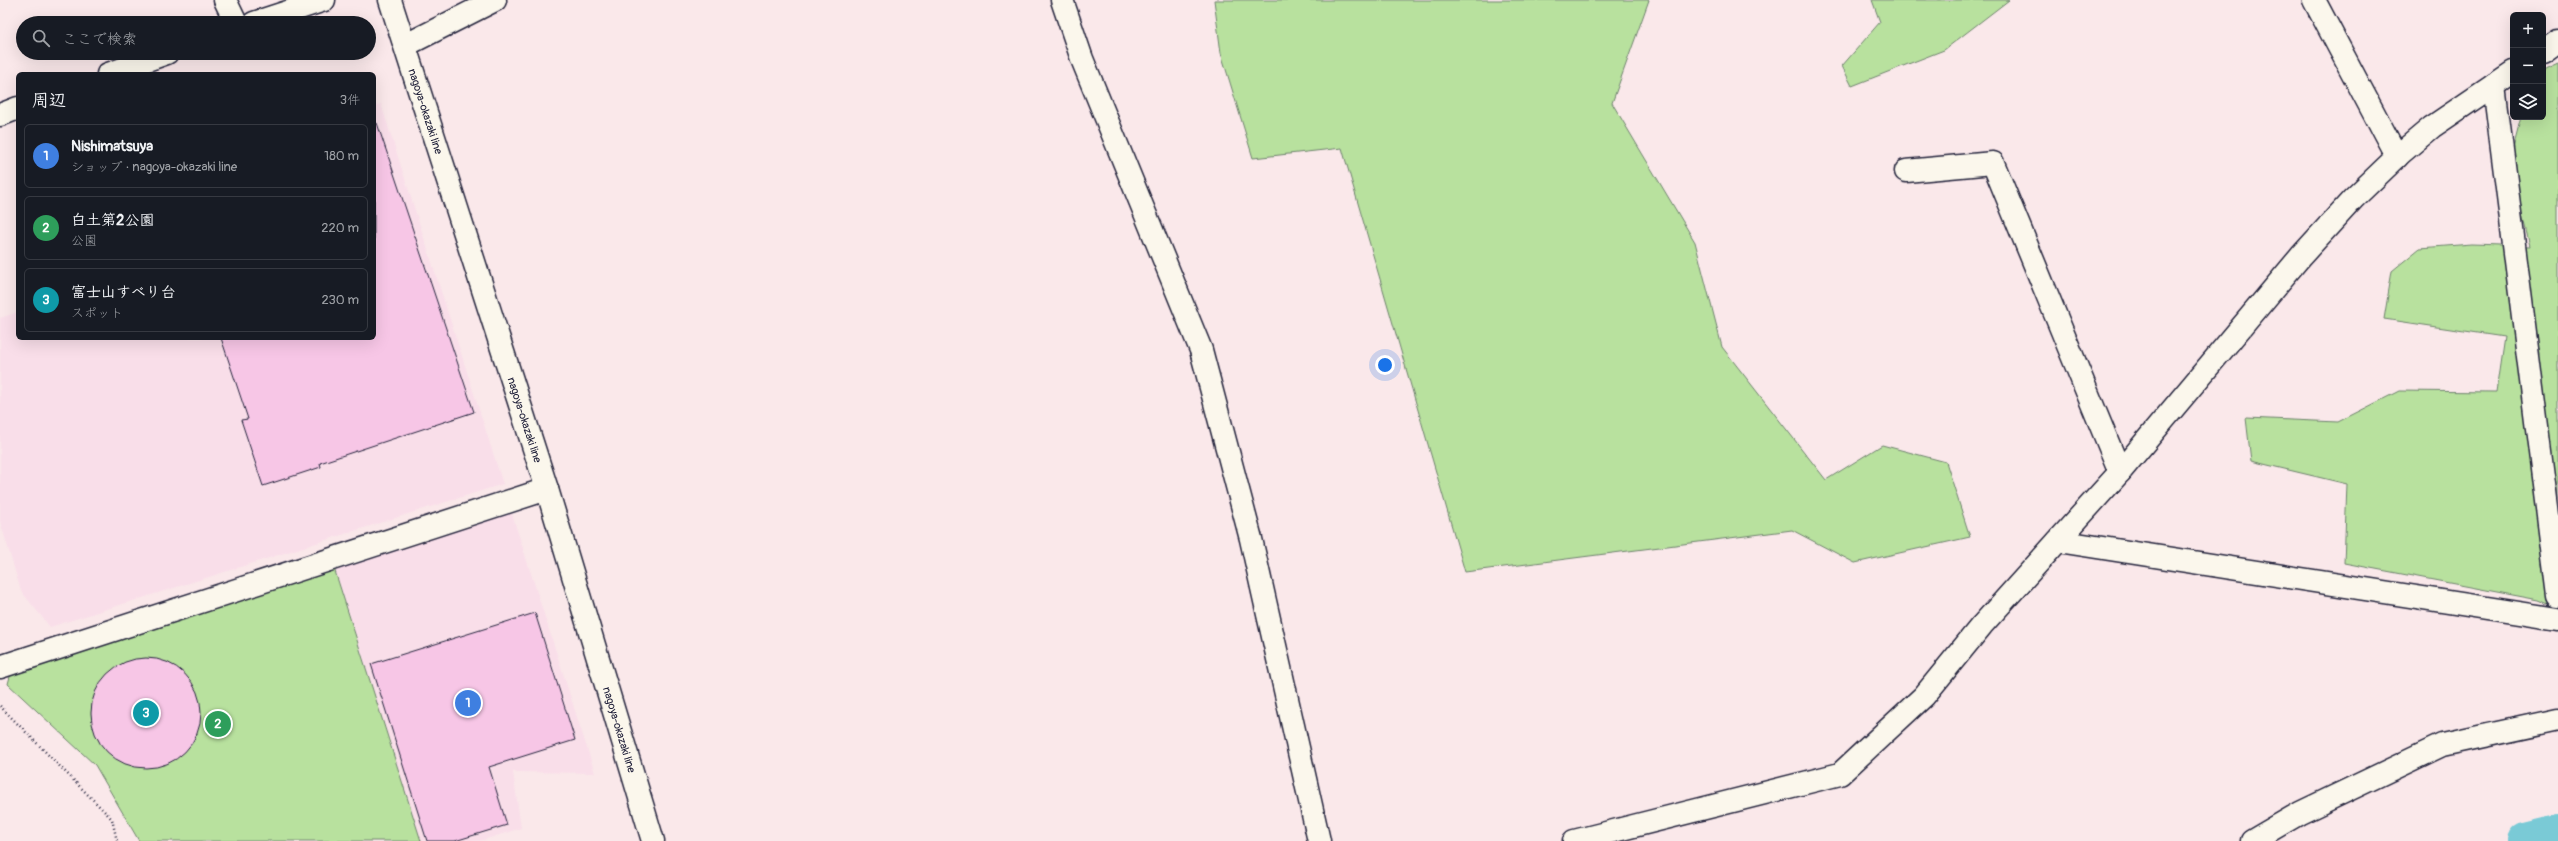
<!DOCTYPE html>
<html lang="ja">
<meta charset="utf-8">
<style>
:root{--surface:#171b24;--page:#242831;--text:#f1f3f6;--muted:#9ea1a6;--line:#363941;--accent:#9495a2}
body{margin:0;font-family:Pangolin,"Klee One",sans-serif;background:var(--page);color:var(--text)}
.controls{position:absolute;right:12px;top:12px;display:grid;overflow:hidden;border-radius:6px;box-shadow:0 4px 16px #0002}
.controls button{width:36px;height:36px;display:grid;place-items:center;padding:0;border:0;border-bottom:1px solid var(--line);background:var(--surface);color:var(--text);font:20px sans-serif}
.you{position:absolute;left:1385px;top:365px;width:14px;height:14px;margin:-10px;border:3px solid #fff;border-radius:50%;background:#1a73e8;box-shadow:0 0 0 6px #1a73e833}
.badge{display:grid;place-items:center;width:26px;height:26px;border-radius:50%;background:var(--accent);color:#fff;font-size:13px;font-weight:700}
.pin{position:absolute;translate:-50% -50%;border:2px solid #fff;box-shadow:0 1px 4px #0006}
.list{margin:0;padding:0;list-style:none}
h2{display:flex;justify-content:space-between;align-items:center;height:52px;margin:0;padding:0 16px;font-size:17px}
h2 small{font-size:13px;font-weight:400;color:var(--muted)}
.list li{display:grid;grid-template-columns:26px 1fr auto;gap:12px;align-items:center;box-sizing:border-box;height:64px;margin:0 8px 8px;padding:0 8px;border:1px solid var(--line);border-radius:6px}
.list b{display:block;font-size:15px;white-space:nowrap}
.list p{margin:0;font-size:13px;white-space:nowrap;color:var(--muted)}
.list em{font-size:13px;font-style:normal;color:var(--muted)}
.icon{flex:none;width:22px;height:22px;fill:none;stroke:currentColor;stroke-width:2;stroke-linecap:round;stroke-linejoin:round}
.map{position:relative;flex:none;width:2558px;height:841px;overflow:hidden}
.search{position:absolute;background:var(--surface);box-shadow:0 4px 16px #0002;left:16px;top:16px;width:360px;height:44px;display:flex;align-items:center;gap:10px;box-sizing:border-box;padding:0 14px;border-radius:22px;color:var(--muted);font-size:15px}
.panel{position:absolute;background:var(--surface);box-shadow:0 4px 16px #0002;left:16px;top:72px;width:360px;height:268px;border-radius:6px}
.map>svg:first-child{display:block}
.built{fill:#f9dee9}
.green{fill:#b8e19e;stroke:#6d826c}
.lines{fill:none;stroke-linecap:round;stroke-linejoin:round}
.canal{stroke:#7acad6;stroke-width:38}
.building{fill:#f7c6e6;stroke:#22223b}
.minor-casing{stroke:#22223b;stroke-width:25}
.primary-casing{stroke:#22223b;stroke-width:25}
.path{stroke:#22223b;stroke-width:2.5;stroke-dasharray:1 3;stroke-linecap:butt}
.minor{stroke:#fbf7ec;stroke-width:22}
.primary{stroke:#fbf7ec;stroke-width:22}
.labels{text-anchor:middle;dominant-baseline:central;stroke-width:4;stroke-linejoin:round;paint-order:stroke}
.street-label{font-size:11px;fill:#22223b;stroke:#fbf7ec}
</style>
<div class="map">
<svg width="2558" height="841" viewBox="0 0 2558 841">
<rect width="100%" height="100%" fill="#fae8ea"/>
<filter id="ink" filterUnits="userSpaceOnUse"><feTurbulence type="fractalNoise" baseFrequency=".025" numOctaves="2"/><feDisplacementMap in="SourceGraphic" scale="8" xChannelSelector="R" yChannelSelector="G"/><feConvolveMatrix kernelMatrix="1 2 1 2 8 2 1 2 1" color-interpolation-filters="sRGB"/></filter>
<g filter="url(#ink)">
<g class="built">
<path d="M381 104 503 484 50 627 21 591 0 521V318L18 312V338H374V106Z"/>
<path d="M511 511 595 773 513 772 521 828 480 841H421L334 568Z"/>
</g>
<g class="green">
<path d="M1214 0H1649L1612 103 1695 242 1722 347 1826 480 1882 445 1946 462 1970 537 1855 563 1792 530 1465 572 1342 148 1253 158 1221 53Z"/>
<path d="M1872 0H2009L1944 50 1852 86 1842 66 1880 22Z"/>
<path d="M2558 63V608L2539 600 2344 563 2347 484 2251 461 2246 418 2338 422 2399 391 2496 392 2504 337 2384 319 2392 271 2420 248 2472 244 2530 246 2509 163 2521 117H2543V73L2545 69Z"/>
<path d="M334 568 421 841H139L95 765 8 684 12 669Z"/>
</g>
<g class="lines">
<path class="canal" d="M2526 841 2558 833"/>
</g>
<g class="building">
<path d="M377 123 474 412 320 463 321 467 263 486 241 420 248 419 221 338H374V124Z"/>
<path d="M535 613 575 740 489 767 507 825 455 841H427L371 664Z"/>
<circle cx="146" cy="713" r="55"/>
</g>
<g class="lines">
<g class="minor-casing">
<g id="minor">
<path d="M225 0 236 23"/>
<path d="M1062 0 1082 59 1201 350 1251 539 1319 841"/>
<path d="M2314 0 2397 157"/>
<path d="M254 23 324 0"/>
<path d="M406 45 495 0"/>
<path d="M2543 52 2558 41"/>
<path d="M108 74 167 53"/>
<path d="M2494 85 2558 596"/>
<path d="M0 115 18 108"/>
<path d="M1906 171 1993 163 2120 472"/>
<path d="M2058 541 2558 619"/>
<path d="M0 667 547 489"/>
<path d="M1574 841 1840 774 1924 696 1982 625 2120 472 2301 256 2353 199 2401 153 2432 127 2513 72"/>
<path d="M2252 841 2300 813 2442 745 2558 720"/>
</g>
</g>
<g class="primary-casing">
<g id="primary">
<path id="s1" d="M390 0 547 489 653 841"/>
</g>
</g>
<path class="path" d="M0 706 112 819 117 841"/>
<use href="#minor" class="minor"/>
<use href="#primary" class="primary"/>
</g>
</g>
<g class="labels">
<g class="street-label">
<text stroke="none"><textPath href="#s1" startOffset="117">nagoya-okazaki line</textPath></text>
<text stroke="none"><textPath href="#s1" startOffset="441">nagoya-okazaki line</textPath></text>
<text stroke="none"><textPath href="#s1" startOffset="765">nagoya-okazaki line</textPath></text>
</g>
</g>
</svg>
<div class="controls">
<button>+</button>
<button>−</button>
<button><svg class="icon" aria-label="layers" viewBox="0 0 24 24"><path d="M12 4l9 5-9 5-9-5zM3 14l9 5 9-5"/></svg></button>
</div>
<div class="you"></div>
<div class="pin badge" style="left:468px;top:703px;background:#3f7fe0">1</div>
<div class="pin badge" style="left:218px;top:724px;background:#2e9e5b">2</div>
<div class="pin badge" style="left:146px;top:713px;background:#0f9aa8">3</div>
<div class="search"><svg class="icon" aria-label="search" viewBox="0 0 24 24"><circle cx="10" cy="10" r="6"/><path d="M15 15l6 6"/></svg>ここで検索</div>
<section class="panel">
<h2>周辺<small>3件</small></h2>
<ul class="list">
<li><span class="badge" style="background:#3f7fe0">1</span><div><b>Nishimatsuya</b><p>ショップ · nagoya-okazaki line</p></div><em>180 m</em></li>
<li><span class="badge" style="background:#2e9e5b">2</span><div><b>白土第2公園</b><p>公園</p></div><em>220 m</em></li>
<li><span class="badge" style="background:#0f9aa8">3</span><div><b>富士山すべり台</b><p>スポット</p></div><em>230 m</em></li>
</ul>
</section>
</div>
